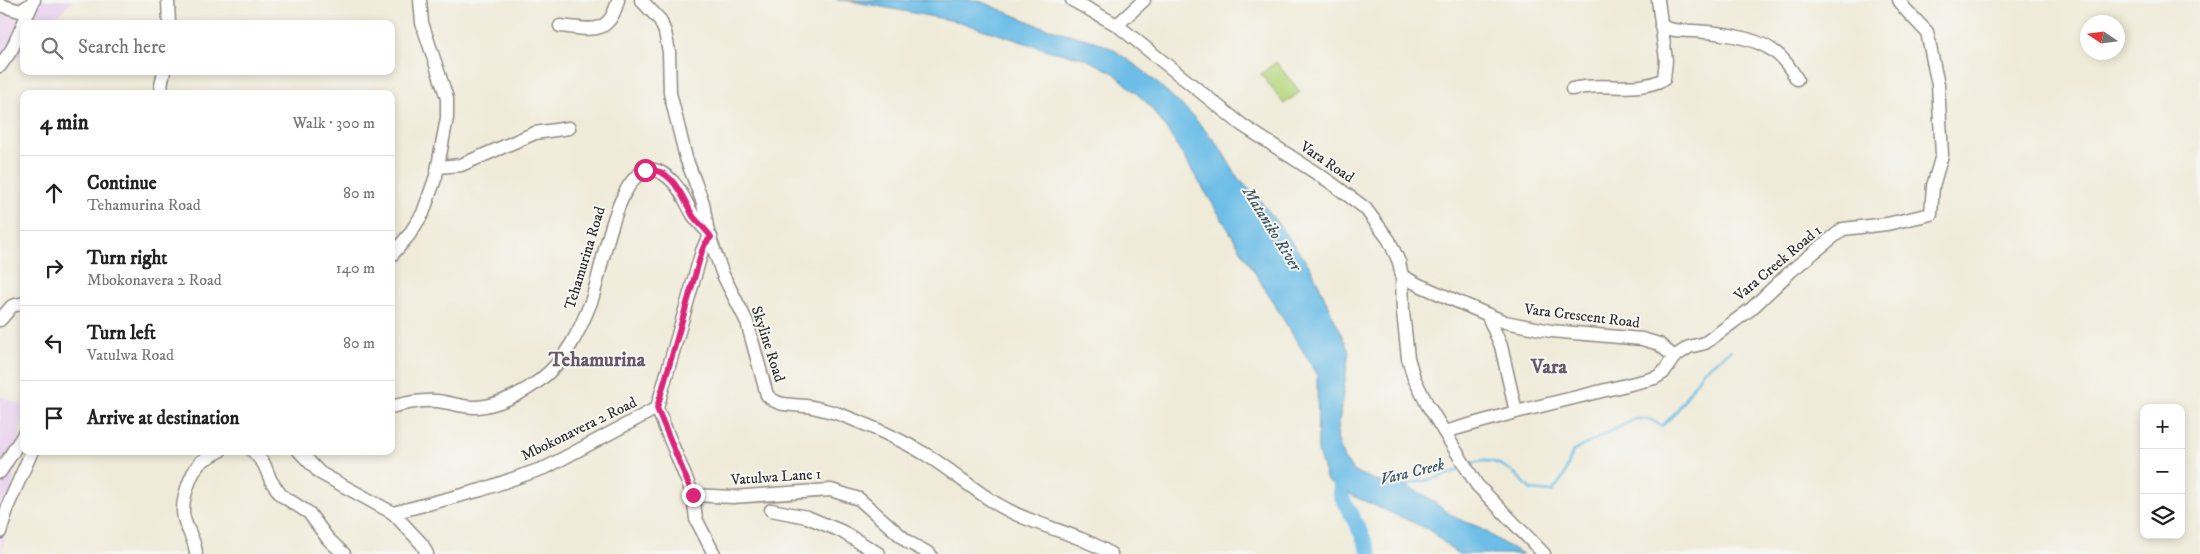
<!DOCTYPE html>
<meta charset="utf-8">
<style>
:root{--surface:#fff;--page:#f6f6f6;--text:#222;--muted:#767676;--line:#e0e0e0}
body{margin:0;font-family:"IM FELL DW Pica",serif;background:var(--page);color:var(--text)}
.controls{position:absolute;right:15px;bottom:15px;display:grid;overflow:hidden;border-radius:10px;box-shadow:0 2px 8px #0003}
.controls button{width:45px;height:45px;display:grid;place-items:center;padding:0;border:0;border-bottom:1px solid var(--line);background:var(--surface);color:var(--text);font:25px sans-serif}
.compass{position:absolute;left:2080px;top:15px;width:45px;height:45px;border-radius:50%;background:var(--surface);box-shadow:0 2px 8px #0003;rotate:283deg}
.stop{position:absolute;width:15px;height:15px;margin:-11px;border:4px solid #db2777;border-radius:50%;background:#fff}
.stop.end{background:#db2777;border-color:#fff;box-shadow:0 1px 5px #0008}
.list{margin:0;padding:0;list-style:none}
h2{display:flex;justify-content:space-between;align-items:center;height:65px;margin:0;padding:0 20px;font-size:21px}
h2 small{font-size:16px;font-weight:400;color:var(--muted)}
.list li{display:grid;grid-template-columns:32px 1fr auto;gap:15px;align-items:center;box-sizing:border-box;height:75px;padding:0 20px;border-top:1px solid var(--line)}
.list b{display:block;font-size:19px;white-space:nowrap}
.list p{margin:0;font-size:16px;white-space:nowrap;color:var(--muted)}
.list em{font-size:16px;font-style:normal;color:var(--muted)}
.icon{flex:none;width:28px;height:28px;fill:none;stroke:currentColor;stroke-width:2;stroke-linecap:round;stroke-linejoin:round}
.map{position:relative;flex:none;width:2200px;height:554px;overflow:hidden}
.search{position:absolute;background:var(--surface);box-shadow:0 2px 8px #0003;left:20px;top:20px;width:375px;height:55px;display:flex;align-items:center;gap:12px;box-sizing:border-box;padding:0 18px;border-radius:10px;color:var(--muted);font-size:19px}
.panel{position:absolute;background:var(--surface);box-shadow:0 2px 8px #0003;left:20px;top:90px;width:375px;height:365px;border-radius:10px}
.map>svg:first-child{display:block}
.built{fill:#e9d2ee}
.green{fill:#b6d77e;stroke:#708154}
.water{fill:#6cbde7;stroke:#4c7489}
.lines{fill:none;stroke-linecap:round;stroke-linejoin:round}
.stream{stroke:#6cbde7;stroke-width:2.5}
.river{stroke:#6cbde7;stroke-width:15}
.minor-casing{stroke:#8e8b82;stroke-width:15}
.minor{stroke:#fff;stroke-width:12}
.route{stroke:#db2777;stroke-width:6}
.labels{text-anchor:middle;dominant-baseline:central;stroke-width:4;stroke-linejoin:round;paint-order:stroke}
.street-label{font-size:15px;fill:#2b2b2b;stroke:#f6f6f2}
.water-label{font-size:16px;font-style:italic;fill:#3e5763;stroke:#f6f6f2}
.district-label{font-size:20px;font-weight:bold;fill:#67576a;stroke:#f6f6f2}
</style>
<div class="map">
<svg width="2200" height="554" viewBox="0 0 2200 554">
<rect width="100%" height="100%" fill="#f6f6f2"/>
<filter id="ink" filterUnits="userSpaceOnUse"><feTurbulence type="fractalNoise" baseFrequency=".02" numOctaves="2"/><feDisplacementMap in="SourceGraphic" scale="10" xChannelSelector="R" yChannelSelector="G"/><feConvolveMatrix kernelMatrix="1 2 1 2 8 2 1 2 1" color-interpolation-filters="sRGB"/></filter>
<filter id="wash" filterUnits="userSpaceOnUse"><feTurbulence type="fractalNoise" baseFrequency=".0096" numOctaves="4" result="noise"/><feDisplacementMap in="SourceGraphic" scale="20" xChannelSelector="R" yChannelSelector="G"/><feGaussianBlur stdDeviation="1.12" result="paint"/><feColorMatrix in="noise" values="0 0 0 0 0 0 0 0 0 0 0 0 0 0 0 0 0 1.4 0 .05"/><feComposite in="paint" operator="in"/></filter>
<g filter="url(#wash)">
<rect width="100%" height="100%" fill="#f0ebd9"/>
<g class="built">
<path d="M0 0H73L49 24H24V50L0 74Z"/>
<path d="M0 396 24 406 2 554H0Z"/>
</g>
<path class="green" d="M1276 62 1300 92 1284 104 1261 74Z"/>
<path class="water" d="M837 0H977L1040 26 1097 42 1113 49 1146 73 1189 112 1219 146 1238 178 1260 200 1311 268 1349 351 1337 437 1344 459 1355 472 1385 484 1408 487 1424 495 1456 518 1481 528 1504 544 1523 554H1457L1430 530 1353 496 1327 481 1318 452 1317 374 1166 128 1148 104 1114 73 1084 58 1051 51 960 22 851 1Z"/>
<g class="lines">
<g class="stream">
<path d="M1469 465C1494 452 1516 473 1531 490L1552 492 1564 476 1573 451 1635 419H1649L1662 426 1677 411 1703 371 1731 350"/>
<path d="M1396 487C1418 481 1442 479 1462 468"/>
</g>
<path class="river" d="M1341 477 1340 494 1362 535 1370 554"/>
</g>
</g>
<g filter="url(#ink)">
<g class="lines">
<g class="minor-casing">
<g id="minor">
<path d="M168 0 169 24"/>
<path d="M641 0 660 20 665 32 669 52 670 93 686 158 703 203 708 233 723 275 747 322 767 395C778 407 791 404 806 406 816 407 828 411 839 414 868 425 898 438 925 454 950 469 972 489 997 504 1033 526 1076 532 1111 554"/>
<path d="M1072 0 1117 25 1242 125 1330 182 1365 208 1389 240 1399 262 1402 276 1403 312 1408 358 1414 378 1427 404 1477 485 1544 554"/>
<path d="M0 5 20 11 31 4"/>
<path d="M1117 25 1144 0"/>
<path d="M560 26C590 29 609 37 618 0"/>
<path d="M1661 26C1675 32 1680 30 1694 31 1716 32 1754 37 1772 50 1783 57 1790 68 1797 79"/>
<path d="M0 66 12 49 34 0"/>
<path d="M1572 89C1603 81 1635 94 1664 79L1666 60 1658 0"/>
<path d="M163 94 161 86 164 71"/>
<path d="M438 167 461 165 535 133 569 128"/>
<path d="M391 256 409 235 423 213 436 176 447 118V98L422 23 420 0"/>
<path d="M1402 276 1419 285 1505 322 1551 331 1642 339 1659 344 1674 357"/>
<path d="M1488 316 1501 346 1516 412"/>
<path d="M0 320 12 306 24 303"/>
<path d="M391 407C406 403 421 400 436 401 450 402 464 408 478 407 499 405 523 393 540 380 566 360 579 332 591 302 601 277 618 155 658 171 677 179 684 199 693 215 697 221 703 227 708 232"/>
<path d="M657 408 693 495 696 519 714 554"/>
<path d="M1444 432 1516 412 1655 378 1663 373 1674 357 1689 347 1705 343 1751 309 1791 271 1843 229 1887 224 1931 214 1933 186 1942 155 1938 85 1927 32 1905 9 1899 0"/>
<path d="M253 451 264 464 271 481 281 495 309 513 328 539 344 554"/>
<path d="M299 451 320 473 393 513 422 544 427 554"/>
<path d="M0 472 24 434"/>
<path d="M693 495 733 497 831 490 859 499 908 542 930 554"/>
<path d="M771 510 807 517 841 531 879 554"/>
<path d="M393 513 481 490 547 467 657 408 702 251 705 244 711 237"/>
<path d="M0 532 9 503 32 451"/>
<path d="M196 554C196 541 187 531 184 518 180 504 190 474 200 463 204 458 214 455 220 451"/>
</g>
</g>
<use href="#minor" class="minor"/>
</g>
</g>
<g class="lines" filter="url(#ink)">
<path class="route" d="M645 170C673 167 682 197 693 216 698 223 706 229 711 237L705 244 702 251 657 408 693 495"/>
</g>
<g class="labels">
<g class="street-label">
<text transform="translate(1327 162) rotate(34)">Vara Road</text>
<text transform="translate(585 258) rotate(-73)">Tehamurina Road</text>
<text transform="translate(1778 263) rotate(-40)">Vara Creek Road 1</text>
<text transform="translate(1582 316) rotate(7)">Vara Crescent Road</text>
<text transform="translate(768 344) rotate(72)">Skyline Road</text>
<text transform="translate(579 429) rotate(-26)">Mbokonavera 2 Road</text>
<text transform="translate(776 477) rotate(-4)">Vatulwa Lane 1</text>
</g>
<g class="water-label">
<text transform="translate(1272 229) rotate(58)">Mataniko River</text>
<text transform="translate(1412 472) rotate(-14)">Vara Creek</text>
</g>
<g class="district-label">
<text x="597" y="360">Tehamurina</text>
<text x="1549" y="367">Vara</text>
</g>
</g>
</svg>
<div class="controls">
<button>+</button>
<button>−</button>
<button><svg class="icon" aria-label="layers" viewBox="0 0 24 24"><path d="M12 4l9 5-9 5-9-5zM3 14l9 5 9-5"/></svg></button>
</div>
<svg class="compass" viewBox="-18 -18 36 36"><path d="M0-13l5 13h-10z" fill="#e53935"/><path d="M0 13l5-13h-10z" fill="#767676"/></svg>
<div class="stop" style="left:645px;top:170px"></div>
<div class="stop end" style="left:693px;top:495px"></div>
<div class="search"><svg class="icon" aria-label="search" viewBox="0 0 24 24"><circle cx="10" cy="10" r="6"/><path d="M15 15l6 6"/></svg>Search here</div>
<section class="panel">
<h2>4 min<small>Walk · 300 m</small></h2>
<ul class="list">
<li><svg class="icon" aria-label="ahead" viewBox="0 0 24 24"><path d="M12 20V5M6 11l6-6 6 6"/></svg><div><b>Continue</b><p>Tehamurina Road</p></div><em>80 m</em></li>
<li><svg class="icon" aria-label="right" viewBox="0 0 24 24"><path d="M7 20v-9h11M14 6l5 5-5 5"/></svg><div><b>Turn right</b><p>Mbokonavera 2 Road</p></div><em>140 m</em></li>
<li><svg class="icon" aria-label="left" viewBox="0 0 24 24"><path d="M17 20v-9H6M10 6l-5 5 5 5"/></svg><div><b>Turn left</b><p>Vatulwa Road</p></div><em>80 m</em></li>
<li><svg class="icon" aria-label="arrive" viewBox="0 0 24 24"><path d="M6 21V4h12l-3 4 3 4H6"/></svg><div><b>Arrive at destination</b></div></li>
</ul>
</section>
</div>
